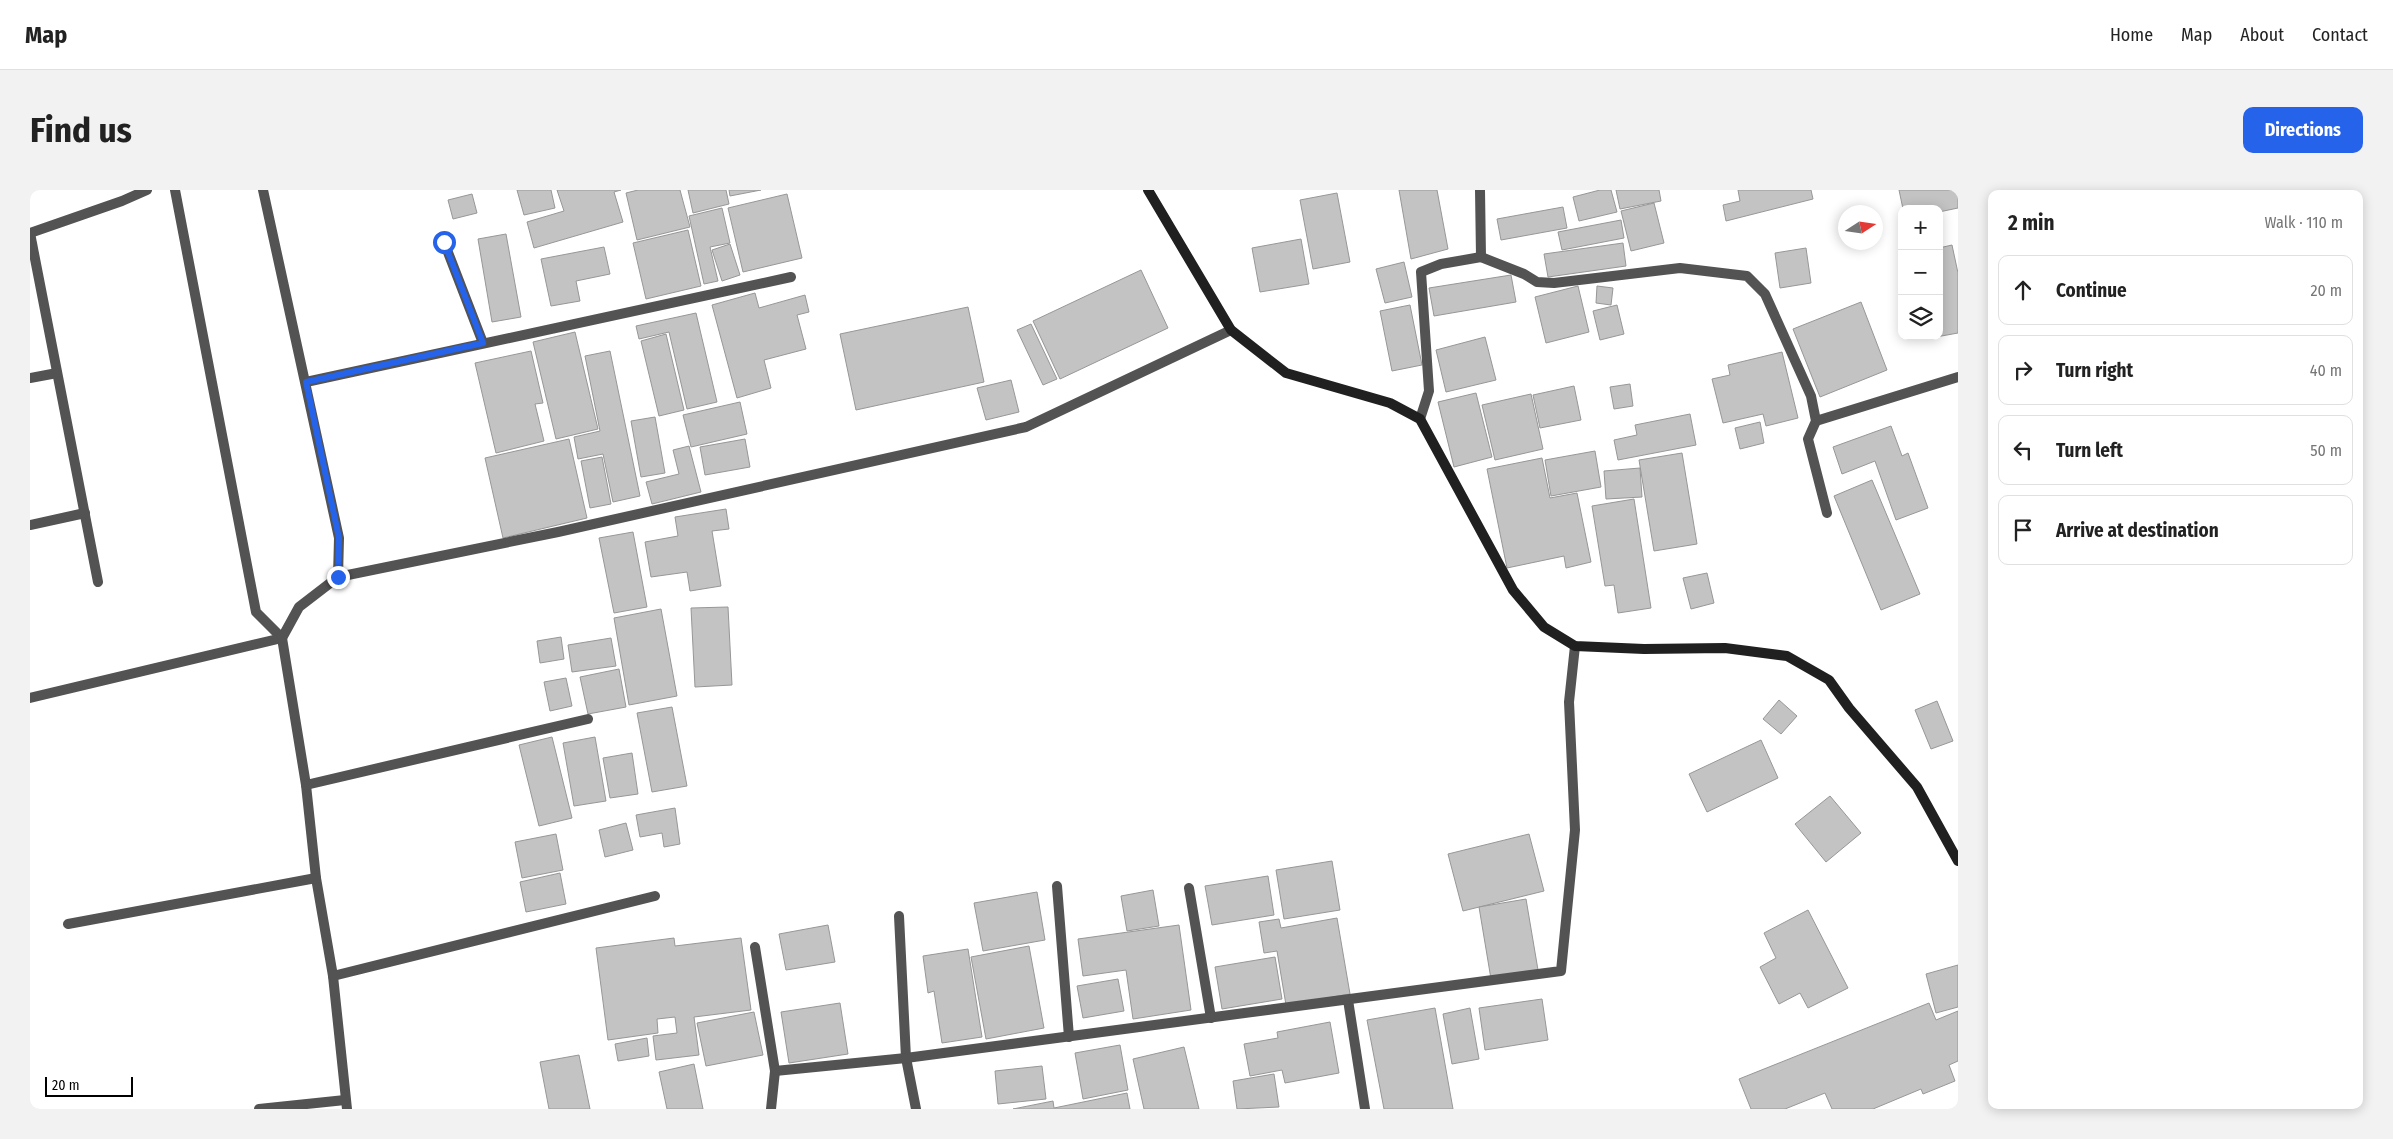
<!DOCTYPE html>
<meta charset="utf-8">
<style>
:root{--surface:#fff;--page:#f2f2f2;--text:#222;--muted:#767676;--line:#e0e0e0;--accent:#2563eb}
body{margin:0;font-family:"Fira Sans Condensed",sans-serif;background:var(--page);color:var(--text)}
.controls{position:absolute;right:15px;top:15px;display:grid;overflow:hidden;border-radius:10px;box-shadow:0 2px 12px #0003}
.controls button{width:45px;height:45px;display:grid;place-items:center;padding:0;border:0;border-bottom:1px solid var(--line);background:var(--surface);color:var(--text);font:25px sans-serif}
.compass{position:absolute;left:1808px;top:15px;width:45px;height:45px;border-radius:50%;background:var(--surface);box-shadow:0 2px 12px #0003;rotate:78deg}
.scale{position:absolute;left:15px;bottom:12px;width:88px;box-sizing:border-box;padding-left:5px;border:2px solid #000;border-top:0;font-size:14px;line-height:18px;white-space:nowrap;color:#000;-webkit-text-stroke:4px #fff;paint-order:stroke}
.stop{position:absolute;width:15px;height:15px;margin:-11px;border:4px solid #2563eb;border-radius:50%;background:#fff}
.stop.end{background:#2563eb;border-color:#fff;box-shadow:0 1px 5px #0008}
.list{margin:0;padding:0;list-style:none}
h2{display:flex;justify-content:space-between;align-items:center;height:65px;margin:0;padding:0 20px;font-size:21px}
h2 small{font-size:16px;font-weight:400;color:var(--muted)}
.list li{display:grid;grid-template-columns:32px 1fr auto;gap:15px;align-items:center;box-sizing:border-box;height:70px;margin:0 10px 10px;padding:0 10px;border:1px solid var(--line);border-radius:10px}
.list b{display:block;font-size:19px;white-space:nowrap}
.list em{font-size:16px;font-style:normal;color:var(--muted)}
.icon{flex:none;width:28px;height:28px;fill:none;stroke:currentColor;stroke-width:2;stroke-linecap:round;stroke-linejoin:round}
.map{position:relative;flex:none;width:1928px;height:919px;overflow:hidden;border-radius:10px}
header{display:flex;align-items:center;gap:30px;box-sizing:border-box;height:70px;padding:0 25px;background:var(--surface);border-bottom:1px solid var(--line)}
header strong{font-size:24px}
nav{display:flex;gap:28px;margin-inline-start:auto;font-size:18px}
.intro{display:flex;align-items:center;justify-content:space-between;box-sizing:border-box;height:120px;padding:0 30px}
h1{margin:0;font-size:35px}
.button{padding:12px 22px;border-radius:10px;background:var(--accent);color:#fff;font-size:18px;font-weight:700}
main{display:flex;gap:30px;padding:0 30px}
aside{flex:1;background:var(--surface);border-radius:10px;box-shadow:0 2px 12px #0003}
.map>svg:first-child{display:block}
.building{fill:#c3c3c3;stroke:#979797}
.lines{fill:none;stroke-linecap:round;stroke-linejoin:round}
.street{stroke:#535353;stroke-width:10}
.secondary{stroke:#202020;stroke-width:10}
.route{stroke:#2563eb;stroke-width:6}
</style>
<header>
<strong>Map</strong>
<nav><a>Home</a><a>Map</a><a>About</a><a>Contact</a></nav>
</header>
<div class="intro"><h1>Find us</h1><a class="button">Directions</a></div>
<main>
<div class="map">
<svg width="1928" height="919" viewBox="0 0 1928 919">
<rect width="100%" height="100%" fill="#fff"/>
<g class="building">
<path d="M487 0H521L525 18 494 25Z"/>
<path d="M527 0H591L584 2 593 32 504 58 497 32 534 21Z"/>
<path d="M608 0H650L660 37 607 50 596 3Z"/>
<path d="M658 0H696L699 14 663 23Z"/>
<path d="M699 0H731L700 6Z"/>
<path d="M1369 0H1407L1418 59 1381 69Z"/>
<path d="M1570 0H1581L1587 22 1549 31 1543 7Z"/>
<path d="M1586 0H1629L1631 11 1590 19Z"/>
<path d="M1708 0H1781L1783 9 1696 31 1693 15 1710 11Z"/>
<path d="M1869 0H1928V18L1909 22V19H1873Z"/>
<path d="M1307 3 1320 72 1283 79 1270 10Z"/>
<path d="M442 4 447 23 423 29 418 10Z"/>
<path d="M757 4 772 68 713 82 698 18Z"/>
<path d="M1624 13 1634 53 1601 61 1591 21Z"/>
<path d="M1533 17 1537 38 1471 50 1467 29Z"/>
<path d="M692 18 700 53 680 57 688 91 674 94 659 26Z"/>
<path d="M1591 30 1594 48 1532 60 1528 42Z"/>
<path d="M658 40 671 96 616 109 603 53Z"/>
<path d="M476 44 491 127 462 132 448 49Z"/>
<path d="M1271 49 1279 94 1230 102 1222 58Z"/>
<path d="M1593 53 1596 76 1518 87 1514 64Z"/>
<path d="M700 54 710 85 692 91 682 60Z"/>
<path d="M1922 55 1928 83V143L1906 147 1909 146V58Z"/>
<path d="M574 57 580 84 546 91 550 111 521 116 511 69Z"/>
<path d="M1776 58 1781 93 1750 98 1745 63Z"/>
<path d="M1374 72 1382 107 1355 113 1346 79Z"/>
<path d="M1111 80 1138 138 1030 189 1003 131Z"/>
<path d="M1481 85 1486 112 1404 126 1399 98Z"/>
<path d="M1548 96 1559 142 1516 153 1505 107Z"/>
<path d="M1567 96 1583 98 1581 115 1566 113Z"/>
<path d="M725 103 729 118 775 105 779 122 767 125 776 159 734 170 741 198 707 208 682 115Z"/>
<path d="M1831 112 1857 180 1790 207 1763 139Z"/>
<path d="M1380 115 1392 175 1362 181 1350 121Z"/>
<path d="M1587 115 1594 144 1570 150 1563 121Z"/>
<path d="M938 117 954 192 826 220 810 144Z"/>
<path d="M666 123 687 212 657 219 639 142 609 149 606 136Z"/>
<path d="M1001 134 1027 189 1013 195 987 140Z"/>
<path d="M545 142 568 239 526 249 503 152Z"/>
<path d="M636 144 654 220 629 226 611 151Z"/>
<path d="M1455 147 1466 190 1416 202 1406 160Z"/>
<path d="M501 161 513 213 505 214 514 251 466 263 445 173Z"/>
<path d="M580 161 610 306 583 312 573 264 548 269 544 247 570 241 555 166Z"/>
<path d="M1752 162 1768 228 1736 236 1733 224 1693 233 1682 189 1700 185 1698 175Z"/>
<path d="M981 190 989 222 956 230 947 198Z"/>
<path d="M1600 194 1603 216 1584 219 1580 197Z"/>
<path d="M1544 196 1551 230 1510 238 1503 205Z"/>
<path d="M1446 203 1462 267 1424 277 1408 212Z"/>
<path d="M1501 204 1513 259 1465 270 1452 215Z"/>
<path d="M710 212 717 244 661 257 653 225Z"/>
<path d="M1660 224 1666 255 1588 270 1584 250 1607 245 1605 235Z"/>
<path d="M625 227 635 283 611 287 601 231Z"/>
<path d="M1730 232 1734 253 1710 259 1705 238Z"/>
<path d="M1861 236 1872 266 1878 263 1898 318 1866 330 1845 271 1812 284 1803 257Z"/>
<path d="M539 249 557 328 473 348 455 268Z"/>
<path d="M715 249 720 277 675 285 670 257Z"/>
<path d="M659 256 671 302 622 314 616 292 649 284 643 260Z"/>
<path d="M1565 261 1571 297 1521 306 1515 270Z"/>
<path d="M1652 263 1667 354 1624 361 1609 270Z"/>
<path d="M572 267 581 314 560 318 551 271Z"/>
<path d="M1512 268 1520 308 1547 303 1561 372 1536 378 1534 366 1477 378 1457 279Z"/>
<path d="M1610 278 1612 307 1576 309 1574 281Z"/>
<path d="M1842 290 1890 404 1851 420 1804 306Z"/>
<path d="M1604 309 1621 418 1588 423 1584 395 1575 396 1562 316Z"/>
<path d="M696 319 699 339 682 341 691 396 660 401 657 382 621 387 615 352 648 346 645 327Z"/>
<path d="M603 342 617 417 584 423 569 348Z"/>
<path d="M1677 383 1684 413 1661 419 1653 388Z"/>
<path d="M698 417 702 495 665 497 661 418Z"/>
<path d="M631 419 647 506 599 515 584 428Z"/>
<path d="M531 447 534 469 510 473 507 451Z"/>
<path d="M581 448 586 476 542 482 538 455Z"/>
<path d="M589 479 596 517 558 524 550 487Z"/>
<path d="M536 488 542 516 520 521 514 492Z"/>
<path d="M1749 510 1767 526 1751 544 1733 529Z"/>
<path d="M1907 511 1923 551 1901 559 1885 520Z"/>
<path d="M642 517 657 596 622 602 607 523Z"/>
<path d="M522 547 542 628 509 636 489 555Z"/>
<path d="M565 547 576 611 544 616 533 553Z"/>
<path d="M1731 550 1748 588 1677 622 1659 584Z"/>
<path d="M602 563 608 604 580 608 573 568Z"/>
<path d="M1800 606 1831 643 1796 672 1765 634Z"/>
<path d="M645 618 650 654 634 657 632 643 610 647 606 625Z"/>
<path d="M596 633 603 660 575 667 569 640Z"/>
<path d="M526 644 533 680 492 688 485 652Z"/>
<path d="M1499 644 1514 701 1433 721 1418 664Z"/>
<path d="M1302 671 1310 720 1254 729 1246 680Z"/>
<path d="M530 683 536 714 496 722 490 692Z"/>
<path d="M1238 686 1244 725 1182 735 1175 696Z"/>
<path d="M1123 700 1129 736 1097 741 1091 706Z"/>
<path d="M1007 702 1015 750 953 761 944 713Z"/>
<path d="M1496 709 1508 780 1461 789 1449 717Z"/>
<path d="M1778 720 1818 798 1778 818 1770 803 1749 814 1730 777 1746 768 1734 743Z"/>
<path d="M1307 728 1320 804 1256 815 1247 761 1234 763 1229 732 1249 729 1251 738Z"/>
<path d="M798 735 805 772 756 780 749 744Z"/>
<path d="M1149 735 1161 820 1103 829 1096 780 1053 786 1048 749Z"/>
<path d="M644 748 645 756 711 748 721 820 664 827 669 865 626 870 623 846 647 843 645 827 627 829 628 843 578 850 566 758Z"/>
<path d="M999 756 1014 838 956 849 941 767Z"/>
<path d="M938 759 952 847 912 853 904 801 898 803 893 766Z"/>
<path d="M1245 767 1252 809 1192 819 1185 777Z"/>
<path d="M1928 775V817L1906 823 1896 784Z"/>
<path d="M1088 789 1094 821 1053 828 1047 796Z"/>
<path d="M1512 809 1518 850 1455 860 1449 818Z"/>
<path d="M810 813 818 864 759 873 751 822Z"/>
<path d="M1899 813 1906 830 1928 821V871L1919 875 1925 891 1893 904 1891 899 1843 919H1802L1795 903 1755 919H1721L1709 889Z"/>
<path d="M1405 818 1423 919H1354L1337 830Z"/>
<path d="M1440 818 1449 869 1422 874 1413 824Z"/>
<path d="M724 822 733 865 676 876 667 833Z"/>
<path d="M1300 832 1309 883 1255 893 1252 880 1220 886 1214 854 1248 848 1247 842Z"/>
<path d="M617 848 619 866 588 871 585 854Z"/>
<path d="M1090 855 1098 900 1053 909 1045 863Z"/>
<path d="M1154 857 1169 919H1114L1103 869Z"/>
<path d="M549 865 560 919H519L510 872Z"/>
<path d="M664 874 673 919H637L629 882Z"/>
<path d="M1012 876 1016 909 968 914 965 881Z"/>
<path d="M1244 884 1249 917 1207 919 1203 891Z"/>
<path d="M1097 903 1100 919H983L1023 911 1024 918Z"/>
</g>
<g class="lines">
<g class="street">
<path d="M145 0 226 422 252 448 276 595 286 688 303 786 317 919"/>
<path d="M0 43 68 392"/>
<path d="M0 43 92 11 117 0"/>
<path d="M414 52 453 153"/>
<path d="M1451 67 1494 84 1507 92 1524 93 1650 78 1717 86 1735 104 1781 206 1786 231 1778 249 1797 323"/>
<path d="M0 188 27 183"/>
<path d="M276 192 761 87"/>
<path d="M1390 229 1399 201 1391 82 1411 74 1451 67 1450 0"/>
<path d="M1786 231 1928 187"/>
<path d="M0 335 55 323"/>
<path d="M308 387 528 342 996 237 1201 140"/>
<path d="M0 508 252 448 269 417 308 387 309 348 233 0"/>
<path d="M276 595 558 529"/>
<path d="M1027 696 1039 847"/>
<path d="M1159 698 1181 828"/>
<path d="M869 726 876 868 886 919"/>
<path d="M38 734 286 688"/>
<path d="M725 757 745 881 741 919"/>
<path d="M303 786 625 706"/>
<path d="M1318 810 1335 919"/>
<path d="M745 881 876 868 1531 781 1545 640 1539 512 1545 456"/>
<path d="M229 919 315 910"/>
</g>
<path class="secondary" d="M1118 0 1201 140 1256 183 1360 213 1390 229 1483 400 1514 437 1545 456 1614 459 1695 458 1757 466 1799 490 1819 518 1887 597 1928 671"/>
</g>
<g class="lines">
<path class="route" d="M308 387 309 348 276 192 453 153 414 52"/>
</g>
</svg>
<div class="controls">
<button>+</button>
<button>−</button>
<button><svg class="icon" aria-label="layers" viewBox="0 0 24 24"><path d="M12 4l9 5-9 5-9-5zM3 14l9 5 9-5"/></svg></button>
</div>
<svg class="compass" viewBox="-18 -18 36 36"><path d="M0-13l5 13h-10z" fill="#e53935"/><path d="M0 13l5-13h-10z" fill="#767676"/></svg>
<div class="scale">20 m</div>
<div class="stop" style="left:414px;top:52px"></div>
<div class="stop end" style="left:308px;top:387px"></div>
</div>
<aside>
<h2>2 min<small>Walk · 110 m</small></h2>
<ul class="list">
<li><svg class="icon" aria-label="ahead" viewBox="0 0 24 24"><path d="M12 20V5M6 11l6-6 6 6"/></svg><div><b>Continue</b></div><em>20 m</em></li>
<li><svg class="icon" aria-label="right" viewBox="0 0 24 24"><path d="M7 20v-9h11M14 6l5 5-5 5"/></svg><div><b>Turn right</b></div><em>40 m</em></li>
<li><svg class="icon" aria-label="left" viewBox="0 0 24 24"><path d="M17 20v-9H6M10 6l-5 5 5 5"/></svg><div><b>Turn left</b></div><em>50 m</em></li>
<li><svg class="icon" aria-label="arrive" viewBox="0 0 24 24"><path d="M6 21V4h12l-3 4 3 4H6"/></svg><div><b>Arrive at destination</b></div></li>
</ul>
</aside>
</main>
